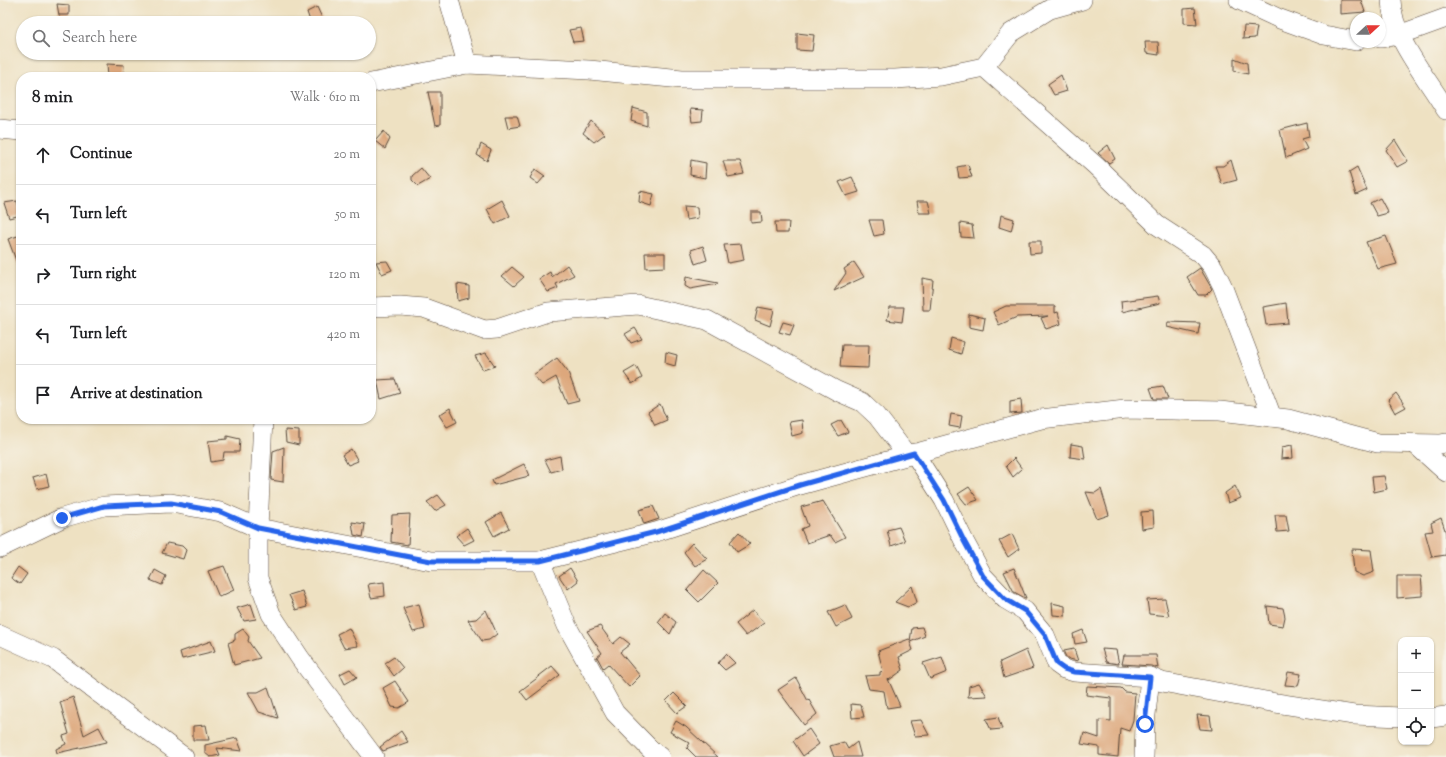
<!DOCTYPE html>
<meta charset="utf-8">
<style>
:root{--surface:#fff;--page:#f2f2f2;--text:#202124;--muted:#757577;--line:#e0e0e0}
body{margin:0;font-family:"Sorts Mill Goudy",serif;background:var(--page);color:var(--text)}
.controls{position:absolute;right:12px;bottom:12px;display:grid;overflow:hidden;border-radius:8px;box-shadow:0 1px 3px #0004}
.controls button{width:36px;height:36px;display:grid;place-items:center;padding:0;border:0;border-bottom:1px solid var(--line);background:var(--surface);color:var(--text);font:20px sans-serif}
.compass{position:absolute;left:1350px;top:12px;width:36px;height:36px;border-radius:50%;background:var(--surface);box-shadow:0 1px 3px #0004;rotate:69deg}
.stop{position:absolute;width:12px;height:12px;margin:-9px;border:3px solid #2563eb;border-radius:50%;background:#fff}
.stop.end{background:#2563eb;border-color:#fff;box-shadow:0 1px 4px #0008}
.list{margin:0;padding:0;list-style:none}
h2{display:flex;justify-content:space-between;align-items:center;height:52px;margin:0;padding:0 16px;font-size:17px}
h2 small{font-size:13px;font-weight:400;color:var(--muted)}
.list li{display:grid;grid-template-columns:26px 1fr auto;gap:12px;align-items:center;box-sizing:border-box;height:60px;padding:0 16px;border-top:1px solid var(--line)}
.list b{display:block;font-size:15px;white-space:nowrap}
.list em{font-size:13px;font-style:normal;color:var(--muted)}
.icon{flex:none;width:22px;height:22px;fill:none;stroke:currentColor;stroke-width:2;stroke-linecap:round;stroke-linejoin:round}
.map{position:relative;flex:none;width:1446px;height:757px;overflow:hidden}
.search{position:absolute;background:var(--surface);box-shadow:0 1px 3px #0004;left:16px;top:16px;width:360px;height:44px;display:flex;align-items:center;gap:10px;box-sizing:border-box;padding:0 14px;border-radius:22px;color:var(--muted);font-size:15px}
.panel{position:absolute;background:var(--surface);box-shadow:0 1px 3px #0004;left:16px;top:72px;width:360px;height:352px;border-radius:16px}
.map>svg:first-child{display:block}
.building{fill:#dda77b}
.lines{fill:none;stroke-linecap:round;stroke-linejoin:round}
.minor-casing{stroke:#564537;stroke-width:20}
.minor{stroke:#fff;stroke-width:19}
.route{stroke:#2563eb;stroke-width:5}
</style>
<div class="map">
<svg width="1446" height="757" viewBox="0 0 1446 757">
<rect width="100%" height="100%" fill="#f7f3e8"/>
<filter id="ink" filterUnits="userSpaceOnUse"><feTurbulence type="fractalNoise" baseFrequency=".025" numOctaves="2"/><feDisplacementMap in="SourceGraphic" scale="8" xChannelSelector="R" yChannelSelector="G"/><feConvolveMatrix kernelMatrix="1 2 1 2 8 2 1 2 1" color-interpolation-filters="sRGB"/></filter>
<filter id="wash" filterUnits="userSpaceOnUse"><feTurbulence type="fractalNoise" baseFrequency=".012" numOctaves="4" result="noise"/><feDisplacementMap in="SourceGraphic" scale="16" xChannelSelector="R" yChannelSelector="G"/><feGaussianBlur stdDeviation="0.9" result="paint"/><feColorMatrix in="noise" values="0 0 0 0 0 0 0 0 0 0 0 0 0 0 0 0 0 1.4 0 .05"/><feComposite in="paint" operator="in"/></filter>
<g filter="url(#wash)">
<rect width="100%" height="100%" fill="#eee1c2"/>
<g id="blocks">
<g class="building">
<path d="M1340 0H1361L1365 12 1340 14Z"/>
<path d="M57 4 69 5V15H59Z"/>
<path d="M317 7 322 18 310 21 307 12Z"/>
<path d="M1195 8 1197 24 1184 23V9Z"/>
<path d="M1244 26 1257 27 1255 38 1243 39Z"/>
<path d="M581 28 584 41 573 42 569 30Z"/>
<path d="M797 33 814 35 812 51 797 50Z"/>
<path d="M1145 42H1158L1159 55 1146 53Z"/>
<path d="M1234 58 1247 63 1248 74 1234 71Z"/>
<path d="M107 64 124 65 123 77H108Z"/>
<path d="M1061 75 1067 91 1054 95 1048 84Z"/>
<path d="M428 92H440V125L435 126Z"/>
<path d="M633 108 647 112V126L631 121Z"/>
<path d="M690 109 703 110 702 121 692 122Z"/>
<path d="M505 116H517L520 126 508 128Z"/>
<path d="M591 121 605 134 594 142 583 133Z"/>
<path d="M1307 123 1309 137 1302 139 1307 149 1286 158 1280 130Z"/>
<path d="M384 131 390 139 385 149 375 141Z"/>
<path d="M1395 140 1408 161 1397 167 1386 150Z"/>
<path d="M481 144 491 150 487 161 477 155Z"/>
<path d="M1108 145 1115 159 1109 163 1098 153Z"/>
<path d="M691 160 706 163 705 178 690 175Z"/>
<path d="M1231 160 1237 180 1222 184 1215 166H1223Z"/>
<path d="M723 161H740L744 174 728 177Z"/>
<path d="M968 165 972 177 959 178 957 167Z"/>
<path d="M1357 167 1367 190 1356 195 1349 172Z"/>
<path d="M421 168 430 179 418 186 412 180V176Z"/>
<path d="M535 169 545 176 538 184 530 178Z"/>
<path d="M852 177 859 192 846 196 839 182Z"/>
<path d="M640 191 654 194 651 206 639 202Z"/>
<path d="M1380 198 1388 213 1377 216 1370 203Z"/>
<path d="M502 200 510 216 495 224 487 209Z"/>
<path d="M17 201 21 215 9 218 4 203Z"/>
<path d="M917 201H928L931 213H919Z"/>
<path d="M684 206 697 207 698 218 686 220Z"/>
<path d="M751 212H761L762 222 751 223Z"/>
<path d="M1001 215 1014 219 1011 231 999 227Z"/>
<path d="M869 220H882L884 234 874 236Z"/>
<path d="M775 222H789L788 233H776Z"/>
<path d="M960 223 972 225 974 238 961 237Z"/>
<path d="M21 235V271H20L8 239Z"/>
<path d="M1386 236 1397 264 1378 269 1366 242Z"/>
<path d="M1029 241H1041V253L1030 254Z"/>
<path d="M741 244 744 260 728 263 724 245Z"/>
<path d="M703 246 707 260 695 264 691 250Z"/>
<path d="M645 253H665V267L646 268Z"/>
<path d="M387 261 392 270 382 274 376 262Z"/>
<path d="M854 262 864 277 834 291 846 273 844 269Z"/>
<path d="M567 265 574 275 556 284 558 288 548 292 539 279 550 272 552 277Z"/>
<path d="M512 267 524 277 514 286 502 276Z"/>
<path d="M1200 268 1212 289 1206 295H1198L1187 277Z"/>
<path d="M686 277 718 283V284L690 289 685 286Z"/>
<path d="M922 278 933 280 930 310H923Z"/>
<path d="M457 284 469 286V298L458 301Z"/>
<path d="M1158 296 1160 303 1122 312 1121 301Z"/>
<path d="M1286 303 1288 323 1266 325 1263 307Z"/>
<path d="M1006 306H1055V313L1058 312 1061 324 1046 329 1041 318 1048 316 1017 317 999 325 993 312Z"/>
<path d="M758 307 774 310 770 326 755 320Z"/>
<path d="M890 307H904L902 322 887 320Z"/>
<path d="M969 314 985 318 983 330 969 327Z"/>
<path d="M783 322 794 325 790 335 779 332Z"/>
<path d="M1168 322 1200 323 1198 334 1167 327Z"/>
<path d="M635 328 642 339 631 343 625 334Z"/>
<path d="M951 338 964 342 961 354 949 350Z"/>
<path d="M842 345H869L868 368 840 367Z"/>
<path d="M666 352 677 355 675 366 665 363Z"/>
<path d="M486 353 495 366 483 370 475 356Z"/>
<path d="M557 358 568 372 579 401 567 404 556 377 542 385 533 375Z"/>
<path d="M636 366 642 378 632 384 624 373Z"/>
<path d="M395 379 400 393 381 399 377 380Z"/>
<path d="M1163 386 1168 399H1154L1150 388Z"/>
<path d="M1396 393 1406 407 1395 413 1388 400Z"/>
<path d="M1021 399 1022 413 1010 414V401Z"/>
<path d="M660 404 667 420 655 425 648 412Z"/>
<path d="M450 408 457 422 447 427 439 415Z"/>
<path d="M951 414 962 416 960 428 949 426Z"/>
<path d="M802 420 803 433 792 436 789 422Z"/>
<path d="M841 420 848 432 838 436 831 425Z"/>
<path d="M285 430 299 431V445L286 442Z"/>
<path d="M227 436 240 439 239 452H224L223 460 211 462 208 441 227 439Z"/>
<path d="M1071 444 1083 446 1085 459 1070 457Z"/>
<path d="M1292 445 1293 458 1281 459 1282 447Z"/>
<path d="M284 447 283 482 271 480 273 451Z"/>
<path d="M351 449 358 461 348 465 342 455Z"/>
<path d="M560 456 562 469 551 472 545 460Z"/>
<path d="M1014 458 1022 469 1013 477 1006 466Z"/>
<path d="M524 464 529 476 494 485 492 480Z"/>
<path d="M46 474 49 486 37 489 33 478Z"/>
<path d="M1384 476 1387 489 1374 492 1372 477Z"/>
<path d="M1235 486 1241 498 1228 503 1225 493Z"/>
<path d="M969 487 978 500 966 504 958 494Z"/>
<path d="M1101 489 1109 515 1097 519 1086 492 1095 493Z"/>
<path d="M438 495 446 505 435 511 427 502Z"/>
<path d="M823 501 845 537 835 542 830 535 807 543 801 529 808 526 801 507Z"/>
<path d="M653 506 659 519 644 524 639 510Z"/>
<path d="M1153 511 1154 527 1142 529 1141 512Z"/>
<path d="M501 513 509 528 494 536 486 522Z"/>
<path d="M410 514 408 545 391 542 392 515Z"/>
<path d="M1275 515H1286L1289 531 1277 532Z"/>
<path d="M1441 518 1446 533V555L1432 557 1425 532 1433 531 1431 523Z"/>
<path d="M352 522 365 524 363 537 354 535Z"/>
<path d="M899 527 905 541 891 546 887 530Z"/>
<path d="M467 528 474 540 464 545 456 536Z"/>
<path d="M739 532 750 544 737 552 730 542Z"/>
<path d="M1012 534 1019 549 1008 557 999 541Z"/>
<path d="M167 543 182 546 186 550 183 559 162 553Z"/>
<path d="M692 543 707 559 695 566 684 552Z"/>
<path d="M1352 549 1371 550 1374 572 1363 576 1354 572Z"/>
<path d="M224 566 234 590 219 597 208 571Z"/>
<path d="M18 567 27 574 20 584 11 578Z"/>
<path d="M570 568 578 581 568 589 559 576Z"/>
<path d="M1014 568 1026 598H1025L1014 592 1004 572Z"/>
<path d="M155 570 166 576 162 585 150 580Z"/>
<path d="M704 570 718 583 699 602 687 590Z"/>
<path d="M1397 576H1421L1422 587V596L1397 598Z"/>
<path d="M384 582 385 596 371 598 368 584Z"/>
<path d="M912 586 917 602 908 607 895 602Z"/>
<path d="M302 591 307 607 296 610 289 595Z"/>
<path d="M1165 599 1169 616 1149 614 1147 600Z"/>
<path d="M1052 603 1065 606V616L1053 615Z"/>
<path d="M251 604 256 619 244 621 237 608Z"/>
<path d="M419 604 425 629 413 632 403 608Z"/>
<path d="M845 605 852 619 836 627 828 612Z"/>
<path d="M1267 606 1283 608 1285 617 1283 626 1269 624Z"/>
<path d="M486 610 497 634 489 640 482 641 468 620 476 619Z"/>
<path d="M753 610 764 623 746 636 736 624Z"/>
<path d="M665 613 676 622 670 634 658 622Z"/>
<path d="M600 626 613 644 621 637 630 644 620 652 640 676 629 687 608 664 603 668 597 657 602 653 587 631Z"/>
<path d="M922 627 925 636 910 642 913 650 899 657 903 670 889 680 888 679 900 706 887 708 884 691 869 689 865 676 880 675V672L883 671 878 651 909 639 910 641 912 628Z"/>
<path d="M349 628 358 646 344 648 337 634Z"/>
<path d="M243 629 249 637 248 641 260 658 234 665 228 643 235 640V634Z"/>
<path d="M1083 630 1087 642 1075 644 1073 634Z"/>
<path d="M211 641 215 651 182 659 180 652Z"/>
<path d="M1074 649 1078 661 1069 659 1066 657 1064 653V651Z"/>
<path d="M1102 649 1116 650 1119 664 1106 662Z"/>
<path d="M1026 650 1033 668 1004 678 1000 662Z"/>
<path d="M726 654 735 663 725 670 718 663Z"/>
<path d="M1124 655H1156L1158 668 1151 666 1122 664Z"/>
<path d="M394 657 403 668 394 676 385 663Z"/>
<path d="M942 657 947 672 930 679 923 663Z"/>
<path d="M552 666 560 675 527 700 520 691 540 676H539Z"/>
<path d="M350 669 357 677 345 684 340 674Z"/>
<path d="M1288 672 1301 674 1298 686 1285 685Z"/>
<path d="M796 678 808 701 809 700 817 714 804 725 778 690Z"/>
<path d="M395 681 409 702 399 708 392 707 383 688Z"/>
<path d="M979 683 987 696 968 697 969 686Z"/>
<path d="M1087 686 1121 688 1125 692 1135 693 1133 720 1129 731 1120 728 1118 757 1099 755V747L1081 744 1084 733 1099 738V720L1111 721V698L1086 695Z"/>
<path d="M268 687 278 718 259 712 248 692H258Z"/>
<path d="M674 693 687 706 677 713 666 701Z"/>
<path d="M73 697 84 735 99 727 107 742 57 753 56 749 66 744 63 736 69 734 60 702Z"/>
<path d="M851 704 861 705 864 717 852 718Z"/>
<path d="M1197 715 1210 716 1212 730 1200 729Z"/>
<path d="M998 717 1002 729 991 730 986 719Z"/>
<path d="M921 720 929 735 915 736 910 721Z"/>
<path d="M676 721 686 727 718 757H696L687 748 690 743 670 732Z"/>
<path d="M206 725 209 740H193V726Z"/>
<path d="M809 729 819 744 803 756 793 741Z"/>
<path d="M401 731 408 742 383 751 380 747Z"/>
<path d="M237 738 242 751 217 748 220 755 210 757 205 753V745Z"/>
<path d="M844 742 848 749 857 742 861 757H834L830 746Z"/>
</g>
</g>
</g>
<g filter="url(#ink)">
<use href="#blocks" fill-opacity="0" stroke="#564537" stroke-width="1"/>
<g class="lines">
<g class="minor-casing">
<g id="minor">
<path d="M449 0 467 64"/>
<path d="M1239 0 1280 19 1324 35 1356 41"/>
<path d="M1391 0C1392 39 1427 77 1446 110"/>
<path d="M1380 38 1399 35 1446 18"/>
<path d="M984 67 1096 166 1157 225 1203 255 1213 267 1222 285 1272 417"/>
<path d="M371 83 467 64 589 70 682 79H895L941 76 984 67 1011 33 1050 9 1082 0"/>
<path d="M0 129 21 131"/>
<path d="M371 307 400 306 424 308 484 330 497 329 548 312 638 305 707 320 837 391 862 402 877 416 907 455"/>
<path d="M263 419 258 528V578L271 614 300 658 374 757"/>
<path d="M1415 444 1446 472"/>
<path d="M914 453 944 500 964 541 983 576 1005 599 1025 611 1045 635 1057 664 1064 669 1074 672 1150 677 1162 682 1276 703 1354 715 1401 717"/>
<path d="M0 548 62 518 104 506 171 503 221 512 258 528 431 561H540L656 532 800 485 1041 419 1125 409 1220 411 1288 419 1378 443 1440 444 1446 443"/>
<path d="M540 561 567 626 615 713 651 750 660 757"/>
<path d="M0 635 53 659 184 757"/>
<path d="M1431 718 1446 716"/>
<path d="M1144 757 1145 724 1150 677"/>
</g>
</g>
<use href="#minor" class="minor"/>
</g>
</g>
<g class="lines" filter="url(#ink)">
<path class="route" d="M62 518 104 506 171 503 221 512 258 528 431 561H540L656 532 800 485 914 453 944 500 964 541 983 576 1005 599 1025 611 1045 635 1057 664 1064 669 1074 672 1150 677 1145 724"/>
</g>
</svg>
<div class="controls">
<button>+</button>
<button>−</button>
<button><svg class="icon" aria-label="locate" viewBox="0 0 24 24"><circle cx="12" cy="12" r="6"/><path d="M12 2v4M12 18v4M2 12h4M18 12h4"/></svg></button>
</div>
<svg class="compass" viewBox="-18 -18 36 36"><path d="M0-13l5 13h-10z" fill="#e53935"/><path d="M0 13l5-13h-10z" fill="#757577"/></svg>
<div class="stop" style="left:1145px;top:724px"></div>
<div class="stop end" style="left:62px;top:518px"></div>
<div class="search"><svg class="icon" aria-label="search" viewBox="0 0 24 24"><circle cx="10" cy="10" r="6"/><path d="M15 15l6 6"/></svg>Search here</div>
<section class="panel">
<h2>8 min<small>Walk · 610 m</small></h2>
<ul class="list">
<li><svg class="icon" aria-label="ahead" viewBox="0 0 24 24"><path d="M12 20V5M6 11l6-6 6 6"/></svg><div><b>Continue</b></div><em>20 m</em></li>
<li><svg class="icon" aria-label="left" viewBox="0 0 24 24"><path d="M17 20v-9H6M10 6l-5 5 5 5"/></svg><div><b>Turn left</b></div><em>50 m</em></li>
<li><svg class="icon" aria-label="right" viewBox="0 0 24 24"><path d="M7 20v-9h11M14 6l5 5-5 5"/></svg><div><b>Turn right</b></div><em>120 m</em></li>
<li><svg class="icon" aria-label="left" viewBox="0 0 24 24"><path d="M17 20v-9H6M10 6l-5 5 5 5"/></svg><div><b>Turn left</b></div><em>420 m</em></li>
<li><svg class="icon" aria-label="arrive" viewBox="0 0 24 24"><path d="M6 21V4h12l-3 4 3 4H6"/></svg><div><b>Arrive at destination</b></div></li>
</ul>
</section>
</div>
